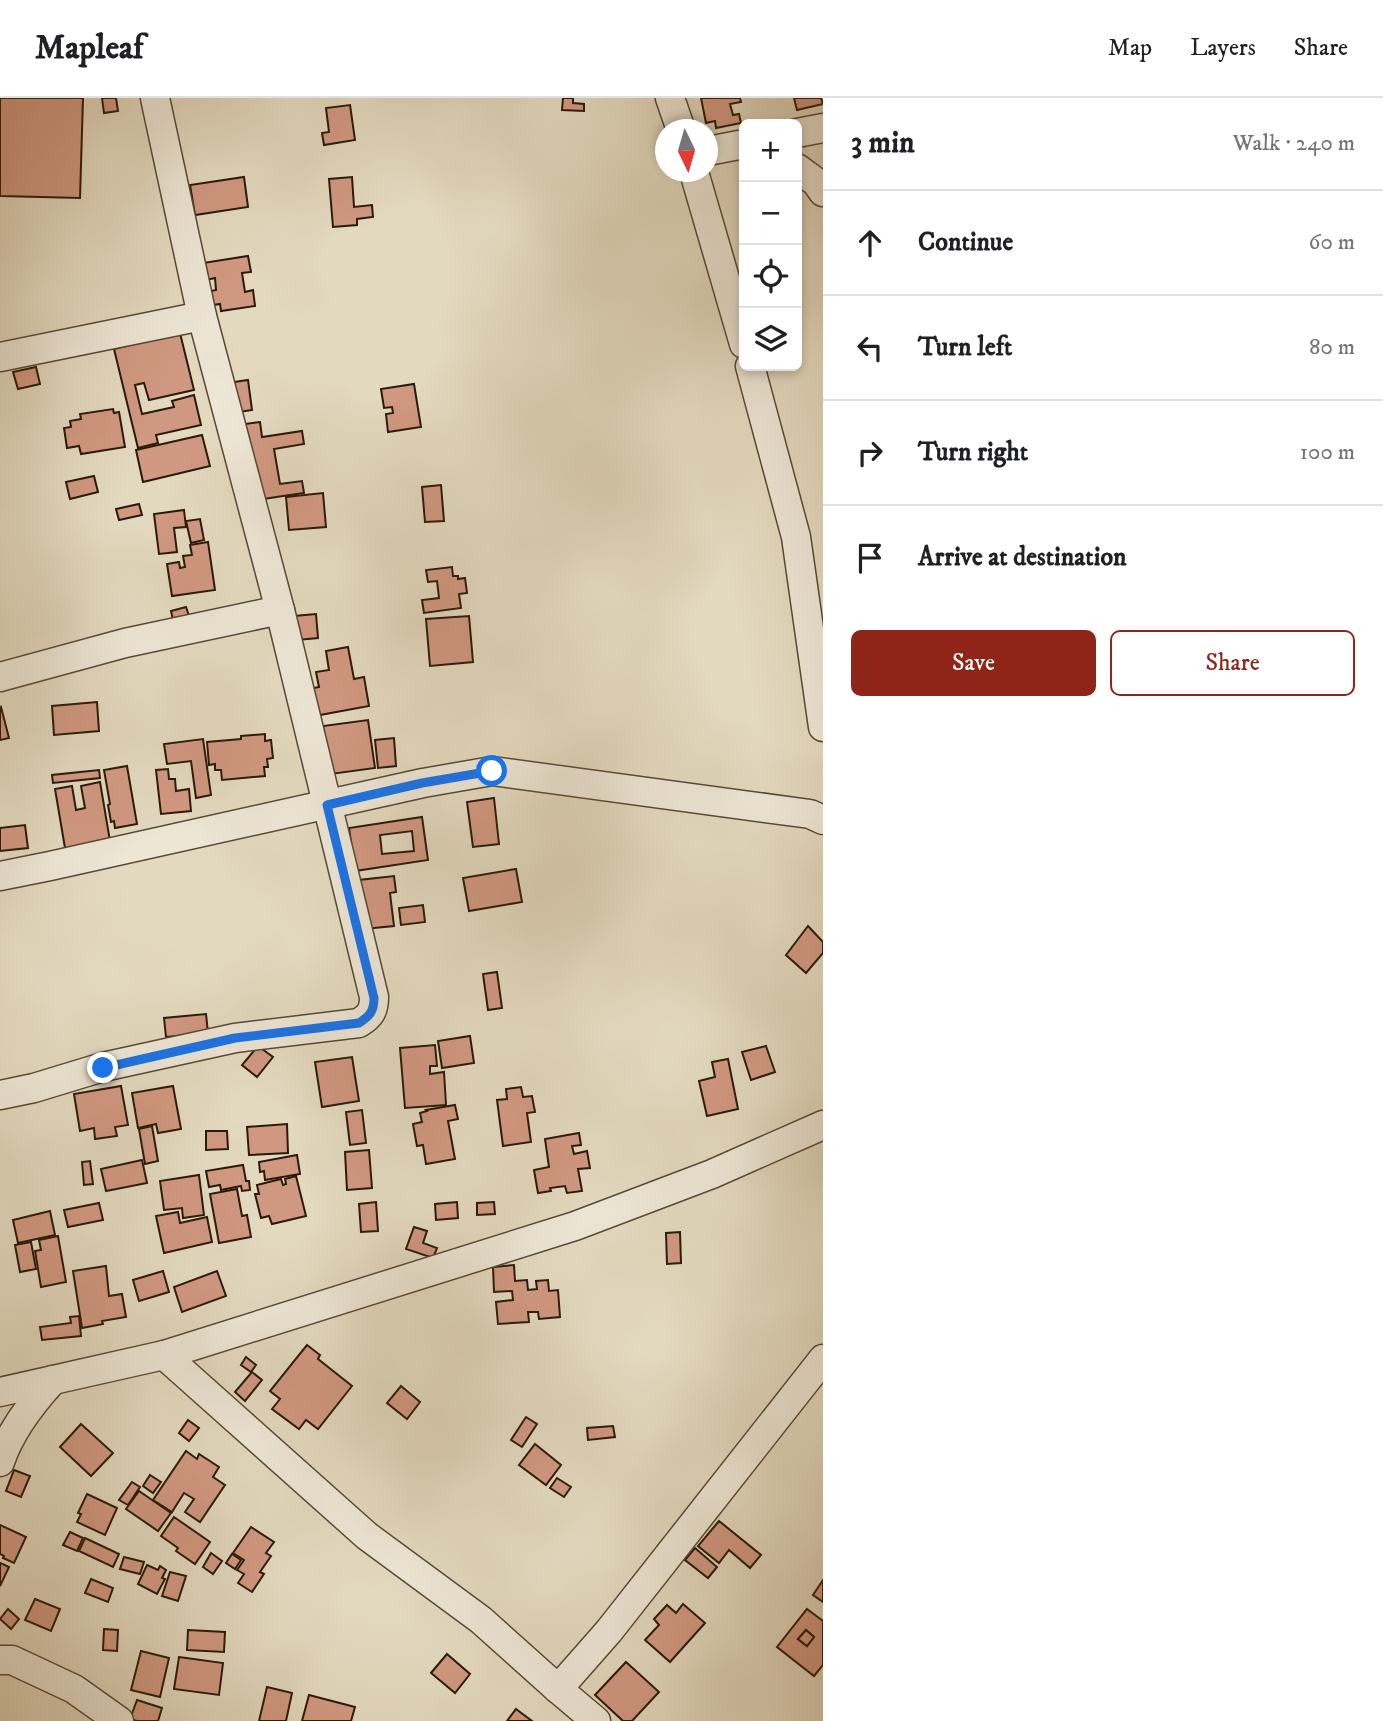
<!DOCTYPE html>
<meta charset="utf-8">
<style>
:root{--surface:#fff;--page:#f6f6f6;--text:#202124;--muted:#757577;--line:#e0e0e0;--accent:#8f2418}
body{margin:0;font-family:"IM FELL DW Pica",serif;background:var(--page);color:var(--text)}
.controls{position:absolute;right:21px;top:21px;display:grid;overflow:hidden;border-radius:10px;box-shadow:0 4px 10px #0003}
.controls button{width:63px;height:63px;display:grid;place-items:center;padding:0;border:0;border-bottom:2px solid var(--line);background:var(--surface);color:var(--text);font:35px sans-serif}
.compass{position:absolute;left:655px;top:21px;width:63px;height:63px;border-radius:50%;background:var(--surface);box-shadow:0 4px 10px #0003;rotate:175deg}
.stop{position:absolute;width:21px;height:21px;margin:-16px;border:5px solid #1a73e8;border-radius:50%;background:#fff}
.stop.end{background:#1a73e8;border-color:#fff;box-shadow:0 2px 7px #0008}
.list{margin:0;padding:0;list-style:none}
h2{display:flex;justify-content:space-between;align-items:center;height:91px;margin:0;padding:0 28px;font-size:30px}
h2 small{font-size:23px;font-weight:400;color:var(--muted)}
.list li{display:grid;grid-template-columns:46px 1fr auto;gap:21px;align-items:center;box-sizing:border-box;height:105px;padding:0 28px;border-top:2px solid var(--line)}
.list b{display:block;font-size:26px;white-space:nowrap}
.list em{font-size:23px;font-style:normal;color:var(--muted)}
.actions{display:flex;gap:14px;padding:21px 28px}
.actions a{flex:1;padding:16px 0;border:2px solid var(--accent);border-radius:10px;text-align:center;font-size:24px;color:var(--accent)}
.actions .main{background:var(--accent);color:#fff}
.icon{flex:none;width:38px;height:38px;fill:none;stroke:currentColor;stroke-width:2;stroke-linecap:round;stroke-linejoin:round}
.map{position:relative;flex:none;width:823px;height:1623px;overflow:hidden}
header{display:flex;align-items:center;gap:42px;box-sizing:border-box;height:98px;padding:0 35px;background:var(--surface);border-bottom:2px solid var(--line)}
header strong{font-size:33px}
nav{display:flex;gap:38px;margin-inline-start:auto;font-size:24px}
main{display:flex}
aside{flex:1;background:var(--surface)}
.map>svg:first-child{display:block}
.building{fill:#d19881;stroke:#2a1a09;stroke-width:2;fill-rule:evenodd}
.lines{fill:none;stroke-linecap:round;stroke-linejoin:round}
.minor-casing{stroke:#584a36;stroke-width:31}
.minor{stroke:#ede6d5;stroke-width:28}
.route{stroke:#1a73e8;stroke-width:9}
</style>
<header>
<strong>Mapleaf</strong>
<nav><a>Map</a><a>Layers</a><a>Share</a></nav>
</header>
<main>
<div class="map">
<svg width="823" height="1623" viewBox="0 0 823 1623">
<rect width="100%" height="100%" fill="#e3d9bf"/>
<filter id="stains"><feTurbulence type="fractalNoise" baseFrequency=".00286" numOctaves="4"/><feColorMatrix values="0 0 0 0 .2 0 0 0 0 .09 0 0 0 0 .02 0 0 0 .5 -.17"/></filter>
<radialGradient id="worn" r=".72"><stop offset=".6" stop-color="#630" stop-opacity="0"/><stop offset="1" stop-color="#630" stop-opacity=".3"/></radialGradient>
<g class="building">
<path d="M0 0H83L80 100 0 98Z"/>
<path d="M102 0H116L118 13 104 15Z"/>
<path d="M563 0H573V5L584 6V13L562 12Z"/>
<path d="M701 0H740L741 4 730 6 733 17 739 16 741 25 716 30 715 23 706 25Z"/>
<path d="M794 0H821L823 6 797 12Z"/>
<path d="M350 7 355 42 324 47 322 35 329 34 326 10Z"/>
<path d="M244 79 248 109 195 117 190 87Z"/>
<path d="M352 79 354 109 372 107 373 119 357 121V127L333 129 329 81Z"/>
<path d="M248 158 251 174 242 175 245 194 253 192 255 208 221 213 220 206 213 207 211 193 216 192 215 180 206 182 203 165Z"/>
<path d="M180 235 194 292 149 302 144 285 135 287 142 316 174 309 172 303 194 297 201 327 156 337 158 345 138 350 114 251Z"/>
<path d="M36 269 40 286 18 291 13 274Z"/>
<path d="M248 282 252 312 239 314 234 284Z"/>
<path d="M414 286 421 329 388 334 386 316 393 315 392 309 384 310 381 291Z"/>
<path d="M113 311 114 315 119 314 125 349 81 356 79 348 67 350 64 330 71 329 70 323 81 321 80 316Z"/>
<path d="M260 324 262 339 302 333 304 346 274 351 280 386 302 383 304 395 256 402 245 326Z"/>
<path d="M202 337 210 368 143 384 136 352Z"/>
<path d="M94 378 98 394 70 401 66 384Z"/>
<path d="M441 387 444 423 425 424 422 389Z"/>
<path d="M323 395 326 429 289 432 286 399Z"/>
<path d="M139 406 142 417 119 422 116 411Z"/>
<path d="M184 412 186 429 174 430 177 454 159 456 154 416Z"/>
<path d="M200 421 204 442 191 445 186 423Z"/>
<path d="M208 444 215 492 172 498 167 466 179 464 180 470 185 469 183 458 192 457 190 447Z"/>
<path d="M452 469 453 478H458V481L465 480 467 495 459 496 461 510 424 515 422 502 439 500 437 483 428 484 426 472Z"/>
<path d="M186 509 189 518 173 522 171 513Z"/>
<path d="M316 516 318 540 297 542 294 518Z"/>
<path d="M469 518 473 564 430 568 426 521Z"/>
<path d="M348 549 354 581 364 579 369 608 309 619 304 592 319 589 316 574 329 572 326 553Z"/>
<path d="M97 604 99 633 54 637 52 608Z"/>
<path d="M1 609 9 640 0 642V610Z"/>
<path d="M368 622 375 670 331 676 323 628Z"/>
<path d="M265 636V643L271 642 273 660 267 661 268 669H264L265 678 222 682 221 672H215V666L209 667 207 644 241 641V638Z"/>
<path d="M394 640 396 668 378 670 375 642Z"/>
<path d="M203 641 211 697 196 700 191 663 167 666 164 646Z"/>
<path d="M127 668 137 726 115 730 114 723 111 724 108 707 110 706 104 672Z"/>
<path d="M168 671 169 681H175L176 693 189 691 191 713 161 716 156 672Z"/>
<path d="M99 672 100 680 53 685 52 677Z"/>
<path d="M100 684 110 743 65 750 55 691 72 688 76 712 85 710 81 688Z"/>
<path d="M494 700 499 746 473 749 467 704Z"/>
<path d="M422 719 428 762 355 773 349 730ZM412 733 414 753 382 756 380 737Z"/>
<path d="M25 727 28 750 0 753V730Z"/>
<path d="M516 771 522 804 469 813 463 780Z"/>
<path d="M394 778 396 794 390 795 394 828 364 831 359 782Z"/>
<path d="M423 807 425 824 401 827 399 810Z"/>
<path d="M808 828 823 844V855L806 875 786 857Z"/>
<path d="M497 874 502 910 488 912 483 876Z"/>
<path d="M206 916 208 935 166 939 164 920Z"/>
<path d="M470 938 474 965 442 970 438 943Z"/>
<path d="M435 947 437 968H430V976L444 974 446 1007 405 1010 400 950Z"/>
<path d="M258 948 273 959 257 979 242 967Z"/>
<path d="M766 948 775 974 751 982 742 954Z"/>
<path d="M352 959 359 1003 322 1009 315 964Z"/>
<path d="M728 961 738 1011 707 1018 699 983 715 979 712 964Z"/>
<path d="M121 988 128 1027 115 1029 117 1038 95 1041 94 1030 80 1033 74 996Z"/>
<path d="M173 988 181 1031 158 1035 156 1026 138 1030 132 995Z"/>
<path d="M521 989 523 999 532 998 535 1014 527 1015 531 1044 503 1048 497 1002 507 1001 506 991Z"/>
<path d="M455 1007 458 1021 448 1023 455 1061 426 1066 423 1047 417 1048 413 1026 422 1024 420 1015 427 1013 426 1012Z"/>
<path d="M362 1012 366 1045 350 1047 346 1014Z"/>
<path d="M287 1026 288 1055 249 1057 247 1029Z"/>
<path d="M152 1028 158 1063 145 1066 139 1031Z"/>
<path d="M206 1033H227L228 1051 206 1052Z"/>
<path d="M579 1035 581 1047 572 1048 574 1056 587 1053 590 1070 578 1071 582 1093 567 1095 565 1088 550 1090 551 1093 538 1095 534 1072 549 1069 545 1041Z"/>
<path d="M369 1052 372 1090 347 1092 345 1054Z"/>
<path d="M297 1057 300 1076 265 1082 264 1073 260 1074 259 1064Z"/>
<path d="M142 1062 147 1085 106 1093 101 1071Z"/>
<path d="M90 1063 93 1086 84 1087 82 1064Z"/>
<path d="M243 1067 246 1083H249L250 1092 242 1093 241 1088 221 1092 220 1087 209 1089 206 1073Z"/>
<path d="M199 1077 204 1117 183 1120 182 1110 164 1112 160 1083Z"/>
<path d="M296 1078 306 1118 272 1126 269 1118 261 1120 255 1096H259L257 1087 281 1081 283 1087 286 1086 285 1081Z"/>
<path d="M237 1091 242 1118 247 1117 251 1139 219 1145 210 1096Z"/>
<path d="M376 1104 378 1133 361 1134 359 1106Z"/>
<path d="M457 1104 458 1120 436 1122 435 1106Z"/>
<path d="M494 1104 495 1116 477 1117V1105Z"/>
<path d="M99 1105 103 1122 68 1129 64 1112Z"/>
<path d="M50 1113 55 1137 18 1145 13 1122Z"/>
<path d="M178 1114 180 1125 207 1119 212 1144 164 1155 156 1118Z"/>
<path d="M414 1129 427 1133 423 1145 437 1150 433 1160 406 1151Z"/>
<path d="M680 1134 681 1165 667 1166 666 1135Z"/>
<path d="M58 1138 66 1184 41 1189 35 1153 41 1152 39 1142Z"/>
<path d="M31 1144 36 1171 20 1174 15 1147Z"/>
<path d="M514 1167 515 1183 527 1182 528 1192 537 1191 536 1183 548 1182 549 1193 558 1192 560 1219 539 1221 538 1214H528L529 1224 498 1226 496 1204 513 1202 512 1193 494 1194 493 1169Z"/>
<path d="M106 1168 109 1198 122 1196 126 1219 102 1223 103 1226 82 1230 73 1173Z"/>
<path d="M163 1173 169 1194 139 1203 133 1182Z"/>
<path d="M217 1173 226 1198 182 1214 174 1189Z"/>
<path d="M79 1218 81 1238 42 1242 40 1229 71 1225 70 1219Z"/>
<path d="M307 1247 320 1257 318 1261 352 1288 318 1331 306 1322 299 1331 272 1311 280 1301 270 1293Z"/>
<path d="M246 1259 256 1267 251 1274 241 1267Z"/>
<path d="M252 1274 262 1282 245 1303 235 1294Z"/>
<path d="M401 1288 420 1304 407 1321 387 1305Z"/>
<path d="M526 1319 537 1326 522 1349 511 1342Z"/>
<path d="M188 1322 199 1330 189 1343 179 1335Z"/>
<path d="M81 1326 113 1355 91 1378 60 1349Z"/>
<path d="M613 1328 615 1339 588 1342 587 1330Z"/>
<path d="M535 1346 561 1367 546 1387 519 1367Z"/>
<path d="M186 1353 197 1361 199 1356 219 1369 213 1379 225 1387 200 1424 185 1414 194 1401 184 1395 172 1414 153 1402Z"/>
<path d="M14 1372 30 1378 21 1399 6 1393Z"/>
<path d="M150 1377 161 1384 153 1395 143 1388Z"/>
<path d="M557 1380 571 1389 564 1399 550 1390Z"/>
<path d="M132 1384 140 1389 128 1407 119 1402Z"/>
<path d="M139 1393 171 1415 158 1433 126 1411Z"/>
<path d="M87 1396 117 1410 105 1437 77 1424 81 1416 78 1415Z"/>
<path d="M174 1419 210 1444 195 1466 176 1453 178 1450 161 1438Z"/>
<path d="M719 1423 761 1457 750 1470 729 1452 719 1465 698 1448Z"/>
<path d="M0 1427 26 1439 14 1465 3 1460 4 1458 0 1456Z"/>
<path d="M251 1429 274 1444 266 1455 271 1458 260 1474 264 1476 252 1494 238 1485 244 1476 237 1472 244 1462 233 1455Z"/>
<path d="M70 1434 83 1440 77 1453 63 1447Z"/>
<path d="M85 1440 119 1456 113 1469 79 1453Z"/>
<path d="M695 1450 717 1469 708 1480 685 1462Z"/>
<path d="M211 1455 222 1463 213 1476 203 1469Z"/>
<path d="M232 1456 241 1462 235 1471 226 1465Z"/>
<path d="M124 1459 144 1464 140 1476 120 1471Z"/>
<path d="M0 1465 9 1469 0 1488Z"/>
<path d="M147 1467 158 1472 160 1468 166 1472 162 1480 165 1481 157 1496 138 1486Z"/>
<path d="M170 1474 186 1478 178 1503 162 1498Z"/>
<path d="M91 1481 113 1490 108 1504 85 1495Z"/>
<path d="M823 1482V1504L813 1497Z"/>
<path d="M35 1501 60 1511 51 1533 25 1522Z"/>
<path d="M683 1506 705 1525 670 1564 645 1542 659 1527 654 1521 667 1507 676 1515Z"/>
<path d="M8 1511 19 1521 11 1531 0 1521Z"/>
<path d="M807 1511 823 1523V1567L814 1578 777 1549ZM806 1532 814 1539 807 1548 798 1541Z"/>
<path d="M104 1531 118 1532 117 1553 103 1552Z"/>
<path d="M188 1532 225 1534 224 1554 187 1552Z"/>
<path d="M806 1532 814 1539 807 1548 798 1541Z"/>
<path d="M141 1553 169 1560 160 1599 131 1592Z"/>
<path d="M447 1556 470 1576 455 1595 431 1575Z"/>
<path d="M179 1559 223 1565 219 1597 174 1591Z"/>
<path d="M626 1564 659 1594 632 1623H623L595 1597Z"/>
<path d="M267 1589 292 1595 286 1623H259Z"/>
<path d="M309 1597 355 1609 351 1623H302Z"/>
<path d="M137 1602 162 1610 158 1623H137L130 1621Z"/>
<path d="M516 1611 532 1623H507Z"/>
</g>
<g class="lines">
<g class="minor-casing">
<g id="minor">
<path d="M670 0 681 32"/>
<path d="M797 35 823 30"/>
<path d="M708 53 744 46"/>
<path d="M797 70 816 84 823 94"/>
<path d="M694 74 744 246"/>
<path d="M0 259 202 218"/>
<path d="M750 268 796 439 823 629"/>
<path d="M0 579 125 545 280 512"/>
<path d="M0 778 50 768 423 685 492 673 810 716 823 722"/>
<path d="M0 997 34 990 103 969 235 940 359 925C370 918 374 913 374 899L280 512 202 218 155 0"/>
<path d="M164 1257 367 1438 481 1522 558 1591 596 1623"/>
<path d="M0 1294 164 1257 575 1128 712 1076 823 1027"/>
<path d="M0 1364C10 1333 31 1306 53 1282"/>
<path d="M0 1562H12L74 1591 119 1623"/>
<path d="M558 1591 609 1533 823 1261"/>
</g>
</g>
<use href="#minor" class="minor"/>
</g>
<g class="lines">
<path class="route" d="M103 970 235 940 359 925C370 918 374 913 374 900L327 707 422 685 492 673"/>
</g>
<rect width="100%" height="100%" filter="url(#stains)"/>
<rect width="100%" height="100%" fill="url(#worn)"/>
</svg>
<div class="controls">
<button>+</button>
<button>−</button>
<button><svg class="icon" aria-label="locate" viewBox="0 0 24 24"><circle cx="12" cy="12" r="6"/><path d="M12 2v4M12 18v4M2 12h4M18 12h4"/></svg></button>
<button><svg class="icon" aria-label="layers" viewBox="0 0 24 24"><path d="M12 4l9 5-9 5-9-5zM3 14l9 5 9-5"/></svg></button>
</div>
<svg class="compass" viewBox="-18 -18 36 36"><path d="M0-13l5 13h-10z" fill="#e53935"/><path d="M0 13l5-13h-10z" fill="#757577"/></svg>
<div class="stop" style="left:492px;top:673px"></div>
<div class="stop end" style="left:103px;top:970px"></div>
</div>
<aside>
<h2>3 min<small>Walk · 240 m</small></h2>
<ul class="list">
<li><svg class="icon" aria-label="ahead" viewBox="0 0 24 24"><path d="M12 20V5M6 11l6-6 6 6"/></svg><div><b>Continue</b></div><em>60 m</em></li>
<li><svg class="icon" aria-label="left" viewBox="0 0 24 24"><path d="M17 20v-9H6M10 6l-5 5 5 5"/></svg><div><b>Turn left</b></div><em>80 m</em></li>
<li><svg class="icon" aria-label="right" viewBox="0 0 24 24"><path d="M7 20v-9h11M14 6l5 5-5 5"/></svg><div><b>Turn right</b></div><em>100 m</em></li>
<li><svg class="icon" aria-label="arrive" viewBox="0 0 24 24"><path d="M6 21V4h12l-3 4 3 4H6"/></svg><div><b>Arrive at destination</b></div></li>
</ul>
<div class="actions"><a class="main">Save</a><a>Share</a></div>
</aside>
</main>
